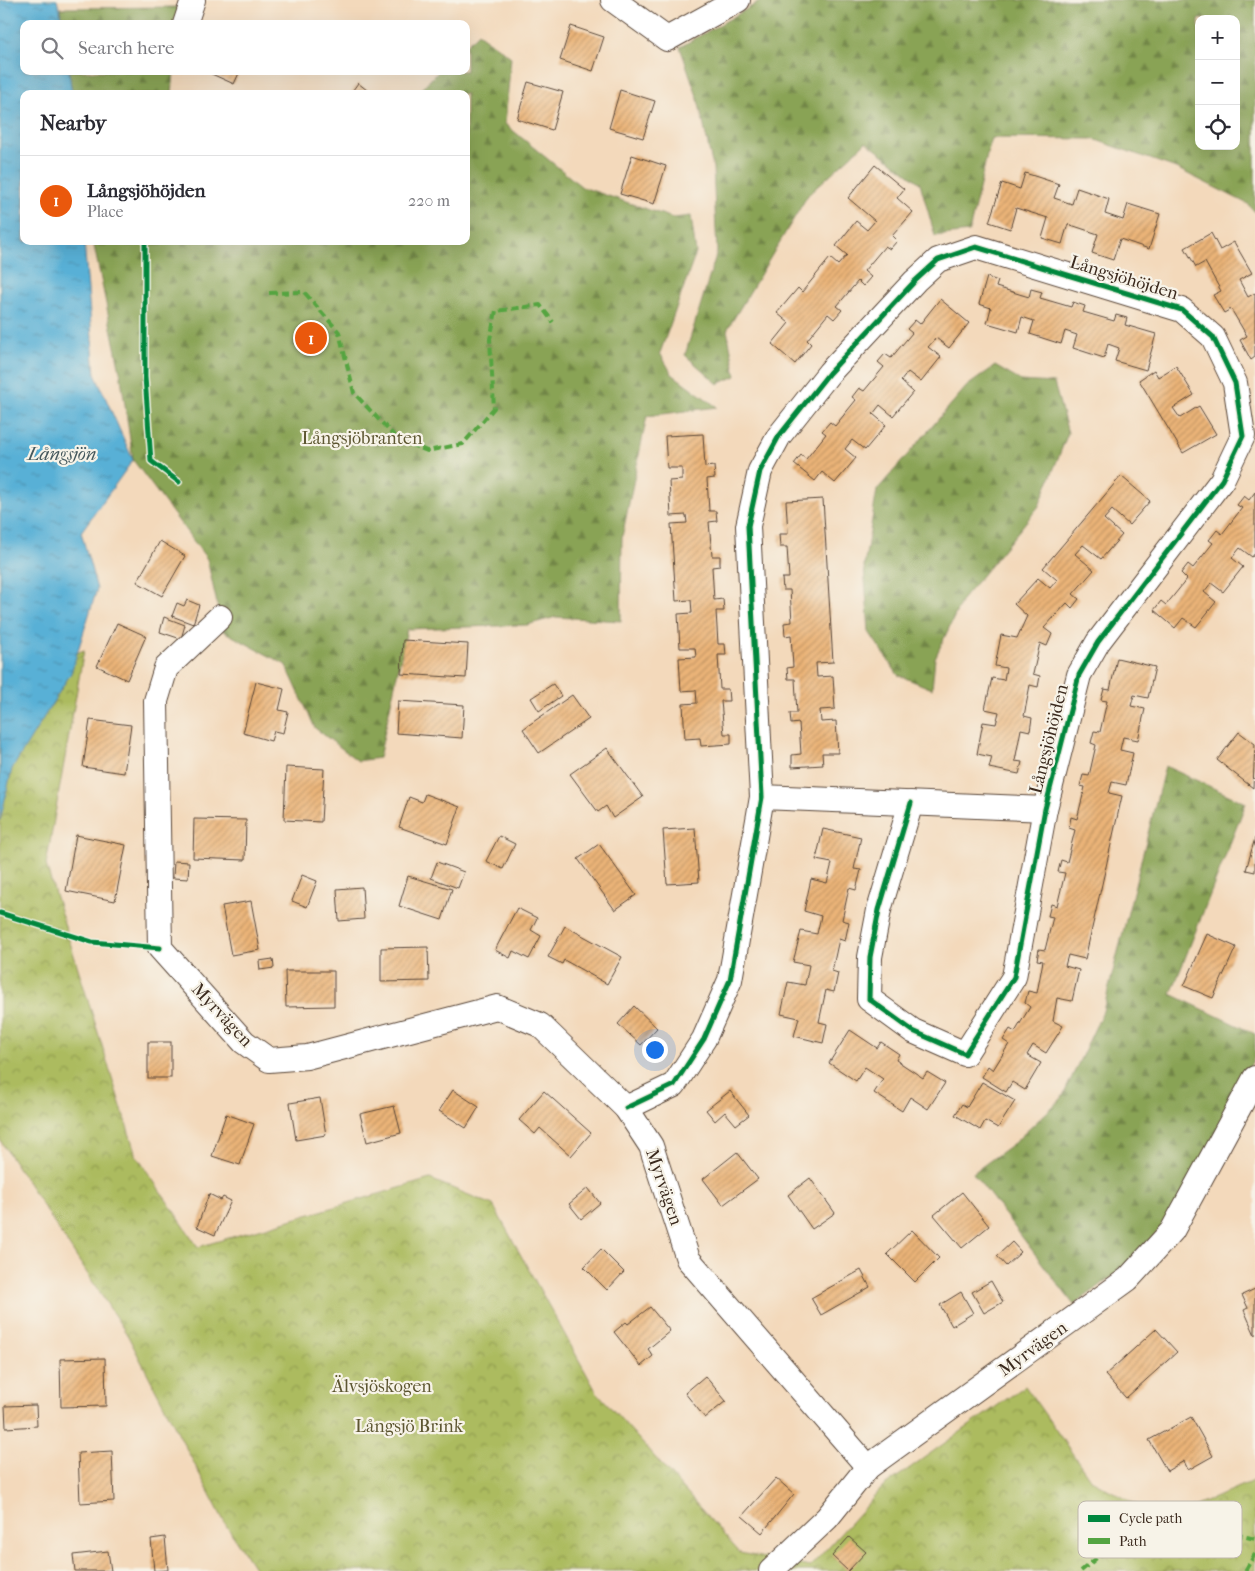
<!DOCTYPE html>
<meta charset="utf-8">
<style>
:root{--surface:#fff;--page:#f7f7f7;--text:#2b2b33;--muted:#7c7c81;--line:#e1e1e2;--accent:#ea580c}
body{margin:0;font-family:"IM FELL French Canon",serif;background:var(--page);color:var(--text)}
.controls{position:absolute;right:15px;top:15px;display:grid;overflow:hidden;border-radius:10px;box-shadow:0 5px 20px #0002}
.controls button{width:45px;height:45px;display:grid;place-items:center;padding:0;border:0;border-bottom:1px solid var(--line);background:var(--surface);color:var(--text);font:25px sans-serif}
.you{position:absolute;left:654px;top:1049px;width:18px;height:18px;margin:-12px;border:4px solid #fff;border-radius:50%;background:#1a73e8;box-shadow:0 0 0 8px #1a73e833}
.badge{display:grid;place-items:center;width:32px;height:32px;border-radius:50%;background:var(--accent);color:#fff;font-size:16px;font-weight:700}
.pin{position:absolute;translate:-50% -50%;border:2px solid #fff;box-shadow:0 1px 5px #0006}
.list{margin:0;padding:0;list-style:none}
h2{display:flex;justify-content:space-between;align-items:center;height:65px;margin:0;padding:0 20px;font-size:21px}
h2 small{font-size:16px;font-weight:400;color:var(--muted)}
.list li{display:grid;grid-template-columns:32px 1fr auto;gap:15px;align-items:center;box-sizing:border-box;height:90px;padding:0 20px;border-top:1px solid var(--line)}
.list b{display:block;font-size:19px;white-space:nowrap}
.list p{margin:0;font-size:16px;white-space:nowrap;color:var(--muted)}
.list em{font-size:16px;font-style:normal;color:var(--muted)}
.icon{flex:none;width:28px;height:28px;fill:none;stroke:currentColor;stroke-width:2;stroke-linecap:round;stroke-linejoin:round}
.map{position:relative;flex:none;width:1255px;height:1571px;overflow:hidden}
.search{position:absolute;background:var(--surface);box-shadow:0 5px 20px #0002;left:20px;top:20px;width:450px;height:55px;display:flex;align-items:center;gap:12px;box-sizing:border-box;padding:0 18px;border-radius:10px;color:var(--muted);font-size:19px}
.panel{position:absolute;background:var(--surface);box-shadow:0 5px 20px #0002;left:20px;top:90px;width:450px;height:155px;border-radius:10px}
.map>svg:first-child{display:block}
.forest{fill:url(#forest-firs);stroke:#62663a;fill-rule:evenodd}
.park{fill:url(#park-crowns);stroke:#74723e}
.water{fill:url(#water-ripples);stroke:#4a6d7a}
.building{fill:url(#building-hatch)}
.lines{fill:none;stroke-linecap:round;stroke-linejoin:round}
.street-casing{stroke:#574436;stroke-width:26}
.street{stroke:#fff;stroke-width:24}
.quiet{stroke:#54a441;stroke-width:4;stroke-dasharray:8 4;stroke-linecap:butt}
.cycleway-casing{stroke:#f7f3e8;stroke-width:8}
.cycleway{stroke:#00873e;stroke-width:5}
.labels{text-anchor:middle;dominant-baseline:central;stroke-width:4.5;stroke-linejoin:round;paint-order:stroke}
.street-label{font-size:18px;fill:#3b2a1e;stroke:#f7f3e8}
.park-label{font-size:18px;fill:#5d5631;stroke:#f7f3e8}
.water-label{font-size:19px;font-style:italic;fill:#46595e;stroke:#f7f3e8}
.key{fill:#f7f3e8;stroke:#bfb7ab;stroke-width:1}
.key-label{font-size:14px;fill:#3b2a1e}
</style>
<div class="map">
<svg width="1255" height="1571" viewBox="0 0 1255 1571">
<defs>
<pattern id="forest-firs" width="22" height="20" patternUnits="userSpaceOnUse" patternTransform="scale(1.25)"><rect width="22" height="20" fill="#89a355"/><path d="M5 1l3.5 6h-7zM16 11l3.5 6h-7z" fill="#718546"/></pattern>
<pattern id="park-crowns" width="20" height="18" patternUnits="userSpaceOnUse" patternTransform="scale(1.25)"><rect width="20" height="18" fill="#acbb5e"/><path d="M2 6a3 3 0 1 1 6 0M12 15a3 3 0 1 1 6 0" fill="none" stroke="#8d984d"/></pattern>
<pattern id="water-ripples" width="26" height="14" patternUnits="userSpaceOnUse" patternTransform="scale(1.25)"><rect width="26" height="14" fill="#59b0d6"/><path d="M2 4q2-2 4 0t4 0M15 11q2-2 4 0t4 0" fill="none" stroke="#4b8fad"/></pattern>
<pattern id="building-hatch" width="6" height="6" patternUnits="userSpaceOnUse" patternTransform="scale(1.25)"><rect width="6" height="6" fill="#ebb478"/><path d="M-1 1l2-2M0 6l6-6M5 7l2-2" fill="none" stroke="#c09362"/></pattern>
</defs>
<rect width="100%" height="100%" fill="#f7f3e8"/>
<filter id="ink" filterUnits="userSpaceOnUse"><feTurbulence type="fractalNoise" baseFrequency=".02" numOctaves="2"/><feDisplacementMap in="SourceGraphic" scale="10" xChannelSelector="R" yChannelSelector="G"/><feConvolveMatrix kernelMatrix="1 2 1 2 8 2 1 2 1" color-interpolation-filters="sRGB"/></filter>
<filter id="wash" filterUnits="userSpaceOnUse"><feTurbulence type="fractalNoise" baseFrequency=".0096" numOctaves="4" result="noise"/><feDisplacementMap in="SourceGraphic" scale="20" xChannelSelector="R" yChannelSelector="G"/><feGaussianBlur stdDeviation="1.12" result="paint"/><feColorMatrix in="noise" values="0 0 0 0 0 0 0 0 0 0 0 0 0 0 0 0 0 1.4 0 .05"/><feComposite in="paint" operator="in"/></filter>
<g filter="url(#wash)">
<rect width="100%" height="100%" fill="#f3d9bb"/>
<g class="forest">
<path d="M763 0H1255V212L1248 204 1176 168 1093 139 991 138 969 232 935 236 920 183 866 142 808 195 727 330 736 376 718 384 685 355 717 252 713 168 698 99 680 47ZM1199 19H1236V146H1199Z"/>
<path d="M178 7 177 24H63L60 8Z"/>
<path d="M478 33 511 57 505 124 582 187 673 218 691 216 696 253 660 353 672 374 717 407 647 416 622 537 621 621 556 617 527 625 407 629 379 758 358 761 315 728 286 665 223 631 207 559 133 460 120 371 93 241H466V94H416L439 71H466V45Z"/>
<path d="M69 71H174L172 94H72Z"/>
<path d="M995 366 1021 381 1054 383 1068 433 1039 506 962 600 935 658 932 689 898 675 869 632 864 566 877 490 967 386Z"/>
<path d="M1165 766 1246 803 1171 994 1255 1034V1056L1200 1167 1163 1226 1121 1270 1074 1305 973 1173 1014 1143 1062 1098 1103 1011Z"/>
</g>
<path class="park" d="M84 650 46 865 136 1155 198 1247 430 1179 493 1205 596 1391 740 1553 810 1567 883 1487 1025 1386 1091 1480 1165 1520 1255 1480V1571H256L226 1525 128 1336 0 1140V685Z"/>
<path class="water" d="M0 0H57L63 24H24V71H69L72 94H24V241H84L95 374 133 460 81 532 97 589 71 673 12 769 0 821Z"/>
<g id="blocks">
<g class="building">
<path d="M571 26 604 37 593 71 560 60Z"/>
<path d="M205 71H240L234 84Z"/>
<path d="M528 82 563 92 552 130 517 119Z"/>
<path d="M358 83 372 94H350Z"/>
<path d="M620 90 655 101 643 138 609 128Z"/>
<path d="M632 155 666 166 654 204 620 194Z"/>
<path d="M875 165 904 189 897 198 913 212 892 236 897 241 890 249 885 246 864 271 871 277 863 286 858 281 837 306 842 310 834 319 828 314 807 340 811 344 795 364 772 344 789 323 777 313 798 288 802 292 830 258 838 265 847 255 836 246 856 221 867 230 875 221 848 198Z"/>
<path d="M1025 173 1059 184 1054 198 1072 204 1077 188 1109 199 1105 214 1123 220 1128 204 1160 214 1149 249 1120 239 1113 260 1092 253 1098 234 1068 224 1062 244 1042 238 1048 218 1016 208 1010 229 989 222 1002 183 1020 189Z"/>
<path d="M1211 233 1220 250 1234 242 1252 273 1239 280 1248 297 1255 293V357L1251 360 1240 340 1247 336 1231 309 1224 313 1213 295 1221 291 1205 262 1196 267 1185 248Z"/>
<path d="M987 277 998 281 996 287 1029 297 1031 289 1042 292 1040 298 1071 307 1073 302 1085 306 1083 312 1114 321 1116 315 1127 318 1125 325 1156 334 1146 370 1115 361 1119 348 1108 344 1104 358 1073 348 1077 335 1065 331 1061 344 1030 334 1034 321 1022 317 1018 332 987 323 991 308 979 304Z"/>
<path d="M940 299 969 323 949 348 936 338 928 347 941 357 921 382 908 372 901 381 913 392 893 416 880 405 873 414 886 425 865 450 852 440 845 449 856 458 835 483 822 472 815 481 794 464 801 455 806 459 826 434 822 431 830 422 835 426 856 400 852 397 859 388 864 391 884 367 878 362 885 354 891 358 912 333 907 329 915 320 920 324Z"/>
<path d="M1176 366 1194 395 1173 408 1180 418 1199 406 1216 434 1183 453 1139 380 1154 370 1158 377Z"/>
<path d="M703 434 705 467 714 466 715 478 707 479 709 511H716L717 521 709 522 712 556H720V566L712 567 714 600 723 599 724 611H716L718 644H725L726 655H718L720 689H728L729 701H721L724 734H731V744L701 746 700 738 685 739 683 704 697 703 696 690 681 691 679 658 696 657 695 648H680L678 614 692 613 691 600 676 601 671 524 687 523 686 515 671 516 669 481 682 480V468H667L665 436Z"/>
<path d="M1121 476 1150 501 1129 525 1112 510 1104 519 1122 535 1101 559 1083 545 1075 554 1094 570 1073 594 1079 599 1072 608 1067 603 1044 628 1052 634 1047 646 1040 643 1033 674 1040 676 1038 687 1030 685 1024 716 1032 718 1030 731 1021 729 1015 761 1022 762 1019 774 989 768 992 757 977 754 983 722 996 724 999 712 985 709 992 678 1004 680 1006 668 995 666 1001 635 1017 638 1027 616 1014 604 1038 578 1050 588 1057 580 1043 568Z"/>
<path d="M1255 492V553L1252 557 1240 548 1232 558 1243 567 1223 592 1211 583 1204 592 1216 602 1196 627 1183 618 1175 628 1154 610 1161 601 1166 605 1187 579 1181 573 1188 564 1193 568 1213 543 1209 540 1217 530 1222 534 1242 508 1237 505 1244 496 1249 500Z"/>
<path d="M823 499 833 662 816 663 817 677 833 676 835 709 820 710 821 722 836 721 838 753H822L823 765 792 767V755L801 754 799 723 791 724 790 713H797L795 679H788L787 668 793 667 791 635 785 636 784 623 792 622 790 590H783L782 578H789L787 547H780L779 534H788L786 501Z"/>
<path d="M160 541 185 556 162 596 137 582Z"/>
<path d="M187 600 199 605 193 624 172 616 177 603 184 606Z"/>
<path d="M164 617 185 625 181 639 160 632Z"/>
<path d="M117 623 146 636 127 680 97 666Z"/>
<path d="M403 640 468 644 466 678 401 674Z"/>
<path d="M1117 658 1155 667 1148 698 1134 695 1131 706 1145 709 1138 740 1123 737 1120 750 1133 753 1126 785 1112 782 1109 793 1122 796 1085 959 1068 955 1065 966 1079 970 1072 1001 1057 998 1053 1021 1063 1026 1046 1053 1033 1045 1027 1055 1041 1063 1025 1090 1012 1082 1006 1092 982 1077 988 1066 993 1070 1009 1044 1003 1040 1010 1029 1015 1032 1030 1007 1025 1003 1028 991 1037 993 1043 961 1037 960 1039 949 1045 950 1053 917 1048 916 1051 904 1057 906 1065 873 1058 872 1061 860 1067 862 1075 830 1069 828 1071 817 1077 819 1085 787 1080 786 1083 775 1089 776 1096 745 1091 743 1094 731 1100 732 1107 701 1101 700 1104 689 1110 690Z"/>
<path d="M256 682 284 689 279 710 288 712 283 733 274 731 271 741 243 733Z"/>
<path d="M553 684 561 696 539 711 531 698Z"/>
<path d="M572 695 589 719 539 753 523 729Z"/>
<path d="M398 701 464 705 462 738 396 733Z"/>
<path d="M90 720 131 725 124 773 83 767Z"/>
<path d="M1239 732 1255 744 1253 788 1217 760Z"/>
<path d="M607 748 643 797 613 818 606 806 598 812 570 774Z"/>
<path d="M286 767 324 769 321 822 284 820Z"/>
<path d="M425 794 460 807 447 844 399 827 409 797 422 802Z"/>
<path d="M194 819 246 820 245 860 193 858Z"/>
<path d="M695 828 699 882 667 884 663 830Z"/>
<path d="M823 829 861 837 854 869 861 870 856 890 849 888 842 920 849 922 845 941 839 939 832 971 838 973 834 992 826 990 819 1022 827 1024 823 1043 794 1036 799 1018 781 1014 788 982 805 985 809 965 793 962 801 931 817 934 821 916 804 911 811 879 827 883 832 863 816 860Z"/>
<path d="M76 835 126 845 115 901 66 891Z"/>
<path d="M499 836 515 844 503 869 486 861Z"/>
<path d="M1255 838V872L1246 870Z"/>
<path d="M599 844 636 895 615 910 578 859Z"/>
<path d="M174 861 189 862 188 879 173 878Z"/>
<path d="M437 862 464 872 458 888 431 878Z"/>
<path d="M302 875 317 881 307 907 292 901Z"/>
<path d="M408 876 452 889 442 920 399 906Z"/>
<path d="M362 887 364 919 339 921 337 889Z"/>
<path d="M251 901 260 950 231 955 222 906Z"/>
<path d="M517 908 537 918 531 930 541 936 529 959 513 951 510 958 495 950Z"/>
<path d="M565 926 622 957 607 984 564 960 562 964 548 957Z"/>
<path d="M1207 934 1236 947 1213 998 1184 986Z"/>
<path d="M428 947 429 981 381 982V948Z"/>
<path d="M273 959 274 968 260 970 259 961Z"/>
<path d="M285 971H334V1006L286 1007Z"/>
<path d="M634 1006 657 1028 641 1045 618 1024Z"/>
<path d="M850 1030 877 1048 881 1042 899 1054 896 1060 923 1078 927 1072 945 1083 928 1109 910 1097 902 1111 874 1093 883 1079 865 1067 856 1081 829 1063Z"/>
<rect x="148" y="1042" width="23" height="36"/>
<path d="M982 1082 1015 1101 998 1128 985 1121 980 1130 955 1115 962 1104 967 1107Z"/>
<path d="M453 1090 479 1107 466 1128 439 1111Z"/>
<path d="M544 1091 591 1133 571 1156 540 1128 535 1134 519 1120Z"/>
<path d="M730 1091 749 1115 736 1125 725 1112 715 1121 706 1110Z"/>
<path d="M320 1098 326 1135 296 1140 290 1103Z"/>
<path d="M394 1106 401 1133 367 1142 360 1114Z"/>
<path d="M226 1114 254 1124 240 1165 212 1156Z"/>
<path d="M737 1152 758 1179 723 1205 703 1179Z"/>
<path d="M810 1178 835 1213 812 1229 788 1195Z"/>
<path d="M588 1188 600 1203 581 1219 569 1204Z"/>
<path d="M962 1192 989 1226 962 1248 934 1215Z"/>
<path d="M209 1194 221 1200 223 1197 231 1201 215 1235 197 1227Z"/>
<path d="M912 1230 939 1258 915 1282 887 1254Z"/>
<path d="M1012 1242 1021 1252 1006 1266 997 1256Z"/>
<path d="M601 1249 624 1272 607 1290 584 1267Z"/>
<path d="M861 1270 870 1287 821 1315 811 1298Z"/>
<path d="M991 1281 1003 1302 984 1313 972 1292Z"/>
<path d="M1255 1289V1335L1244 1310 1248 1308 1242 1295Z"/>
<path d="M961 1292 973 1313 952 1326 940 1305Z"/>
<path d="M650 1307 670 1331 648 1349 653 1356 641 1366 614 1332 626 1322 628 1324Z"/>
<path d="M1156 1329 1177 1352 1126 1398 1105 1375Z"/>
<path d="M105 1358 106 1406 61 1407 60 1359Z"/>
<path d="M705 1376 726 1401 705 1418 685 1393Z"/>
<path d="M36 1405 37 1426 6 1428 5 1406Z"/>
<path d="M1191 1417 1213 1456 1188 1470 1184 1461 1167 1471 1149 1440Z"/>
<path d="M112 1451 114 1501 80 1503 78 1453Z"/>
<path d="M776 1478 794 1494 762 1533 742 1516Z"/>
<path d="M165 1537 168 1570 154 1571 151 1539Z"/>
<path d="M849 1537 866 1552 848 1571 832 1556Z"/>
<path d="M108 1551 111 1571H75L73 1555Z"/>
</g>
</g>
</g>
<g filter="url(#ink)">
<use href="#blocks" fill-opacity="0" stroke="#574436" stroke-width="1"/>
<g class="lines">
<g class="street-casing">
<g id="street">
<path d="M613 0 667 39 738 0"/>
<path d="M185 24 193 0"/>
<path d="M220 617 166 668 156 701 160 948 244 1042 269 1060 307 1057 497 1007 540 1025 626 1108 651 1146 688 1259 868 1467"/>
<path d="M762 797 1045 809"/>
<path d="M626 1108 674 1085 704 1039 730 980 762 797 748 526 760 471 779 436 829 373 915 281 938 260 976 247 1182 310 1213 337 1235 383 1243 436 1222 480 1098 642 1079 675 1045 809 1014 977 965 1054 913 1031 869 999 870 957 879 910 911 803"/>
<path d="M771 1571 827 1518 868 1467 1128 1279 1172 1231 1255 1078"/>
</g>
</g>
<use href="#street" class="street"/>
<g class="quiet">
<path d="M269 293 304 292 339 332 354 393 397 439 427 451 463 444 494 408 490 339 496 311 540 305 553 322"/>
<path d="M1081 1571 1110 1547 1150 1527H1205L1255 1539"/>
<path d="M1245 1571 1255 1554"/>
</g>
<g class="cycleway-casing">
<g id="cycleway">
<path d="M145 241V377L151 461 179 482"/>
<path d="M0 913 92 942 160 948"/>
<path d="M626 1108 674 1085 704 1039 730 980 762 797 748 526 760 471 779 436 829 373 915 281 938 260 976 247 1182 310 1213 337 1235 383 1243 436 1222 480 1098 642 1079 675 1045 809 1014 977 965 1054 913 1031 869 999 870 957 879 910 911 803"/>
</g>
</g>
<use href="#cycleway" class="cycleway"/>
</g>
</g>
<g class="labels">
<g class="street-label">
<text transform="translate(1124 278) rotate(17)">Långsjöhöjden</text>
<text transform="translate(1049 739) rotate(-76)">Långsjöhöjden</text>
<text transform="translate(222 1015) rotate(47)">Myrvägen</text>
<text transform="translate(664 1187) rotate(71)">Myrvägen</text>
<text transform="translate(1033 1349) rotate(-36)">Myrvägen</text>
</g>
<g class="park-label">
<text x="362" y="438">Långsjöbranten</text>
<text x="382" y="1386">Älvsjöskogen</text>
<text x="409" y="1426">Långsjö Brink</text>
</g>
<g class="water-label">
<text x="62" y="454">Långsjön</text>
</g>
</g>
<rect x="1078" y="1501" width="164" height="57" rx="8" class="key"/>
<rect x="1088" y="1515" width="22" height="7" fill="#00873e"/>
<rect x="1088" y="1538" width="22" height="6" fill="#54a441"/>
<g class="key-label">
<text x="1119" y="1523">Cycle path</text>
<text x="1119" y="1546">Path</text>
</g>
</svg>
<div class="controls">
<button>+</button>
<button>−</button>
<button><svg class="icon" aria-label="locate" viewBox="0 0 24 24"><circle cx="12" cy="12" r="6"/><path d="M12 2v4M12 18v4M2 12h4M18 12h4"/></svg></button>
</div>
<div class="you"></div>
<div class="pin badge" style="left:311px;top:338px">1</div>
<div class="search"><svg class="icon" aria-label="search" viewBox="0 0 24 24"><circle cx="10" cy="10" r="6"/><path d="M15 15l6 6"/></svg>Search here</div>
<section class="panel">
<h2>Nearby<small></small></h2>
<ul class="list">
<li><span class="badge">1</span><div><b>Långsjöhöjden</b><p>Place</p></div><em>220 m</em></li>
</ul>
</section>
</div>
